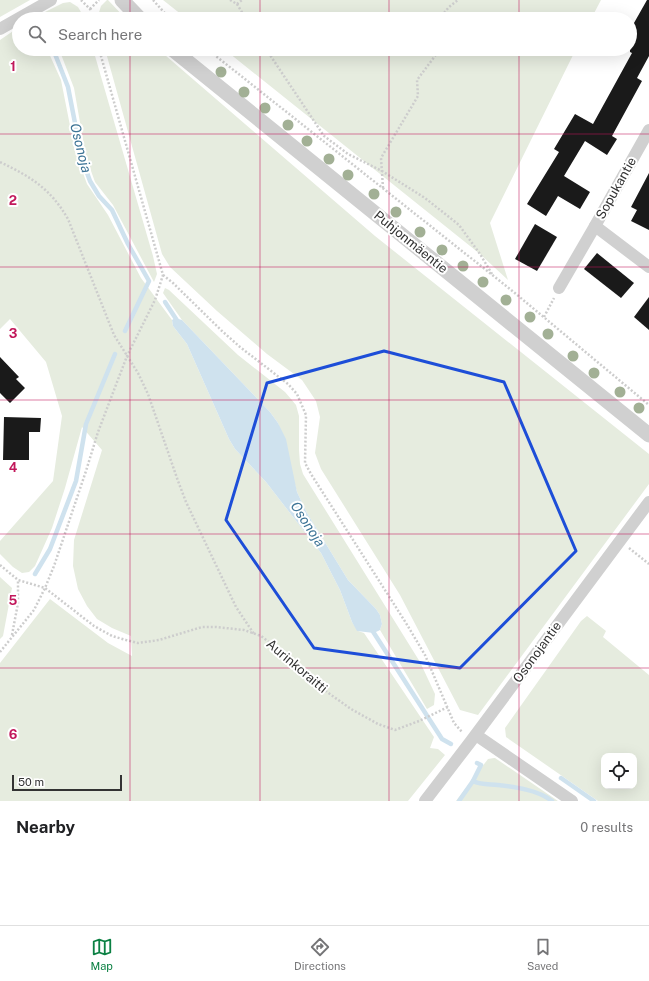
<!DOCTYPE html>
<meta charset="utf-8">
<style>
:root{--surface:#fff;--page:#f6f6f6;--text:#202124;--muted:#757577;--line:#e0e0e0;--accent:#0b8043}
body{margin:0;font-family:"Public Sans",sans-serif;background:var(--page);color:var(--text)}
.controls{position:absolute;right:12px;bottom:12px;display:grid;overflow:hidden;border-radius:8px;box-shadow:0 4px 16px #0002}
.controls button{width:36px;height:36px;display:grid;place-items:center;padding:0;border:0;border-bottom:1px solid var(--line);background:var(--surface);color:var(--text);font:20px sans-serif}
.scale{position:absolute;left:12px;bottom:10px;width:110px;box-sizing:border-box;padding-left:4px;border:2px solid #333;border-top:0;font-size:11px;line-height:14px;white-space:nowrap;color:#333;-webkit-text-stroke:3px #fff;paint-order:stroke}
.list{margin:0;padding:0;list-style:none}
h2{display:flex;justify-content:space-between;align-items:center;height:52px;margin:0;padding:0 16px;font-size:17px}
h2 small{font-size:13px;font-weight:400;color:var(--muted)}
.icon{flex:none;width:22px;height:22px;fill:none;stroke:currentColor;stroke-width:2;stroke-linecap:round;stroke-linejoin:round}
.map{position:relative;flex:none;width:649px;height:801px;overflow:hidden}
.search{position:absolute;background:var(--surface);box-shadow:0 4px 16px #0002;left:12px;right:12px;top:12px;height:44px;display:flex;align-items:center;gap:10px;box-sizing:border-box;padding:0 14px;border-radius:22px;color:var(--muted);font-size:15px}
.sheet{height:124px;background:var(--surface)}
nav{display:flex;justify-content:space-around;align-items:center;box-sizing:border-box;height:56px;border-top:1px solid var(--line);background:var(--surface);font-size:11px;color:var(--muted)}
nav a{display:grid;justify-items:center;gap:2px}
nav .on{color:var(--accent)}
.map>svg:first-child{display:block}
.green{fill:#e6ecdf;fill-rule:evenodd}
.water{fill:#cfe2ee}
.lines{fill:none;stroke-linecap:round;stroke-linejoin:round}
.stream{stroke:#cfe2ee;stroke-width:4.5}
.building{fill:#1a1a1a}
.path{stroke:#cdcdcd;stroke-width:2.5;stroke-dasharray:2 2;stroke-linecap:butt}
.minor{stroke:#d0d0d0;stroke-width:12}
.tertiary{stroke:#d0d0d0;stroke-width:15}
.tree{fill:#a2b095}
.marked{fill:none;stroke:#1d4ed8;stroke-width:3;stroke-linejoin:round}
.grid{fill:none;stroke:#c2185b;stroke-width:1;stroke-opacity:0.55}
.labels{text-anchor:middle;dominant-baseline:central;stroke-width:4;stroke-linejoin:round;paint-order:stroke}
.street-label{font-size:13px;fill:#333;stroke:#fff}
.water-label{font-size:14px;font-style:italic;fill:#3f7597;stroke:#fff}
.grid-label{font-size:13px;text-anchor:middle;font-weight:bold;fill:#c2185b;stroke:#fff;stroke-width:4;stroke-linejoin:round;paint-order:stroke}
</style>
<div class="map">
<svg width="649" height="801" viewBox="0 0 649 801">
<rect width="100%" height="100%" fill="#fff"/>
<g class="green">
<path d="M0 0H30L0 17Z"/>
<path d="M107 0H108L126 19H97L101 6Z"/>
<path d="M163 0H601L591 19H187Z"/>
<path d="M70 2 78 7 85 19H48L45 12 63 3Z"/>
<path d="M19 27V49H47L61 80 75 151 87 184 108 215 141 278 172 320 173 326 187 344 229 439 235 449 266 482 321 553 340 590 352 622 358 631 364 633 434 737 430 748 438 749 445 755 408 801H0V663L50 599 108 643 132 656 131 636 112 628 97 619 87 606 78 589 73 566 74 540 102 450 82 427 65 488 52 528 35 566 29 572 22 573 13 567 0 554V541L53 481 62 416 46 362 10 319 0 329V40Z"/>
<path d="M59 49H93L153 256 157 274 154 282 113 205 95 182 86 157 74 88Z"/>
<path d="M105 49H158L375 236 649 454V484L478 715 460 710 400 595 321 469 315 453 320 417 316 401 302 380 267 354 217 311 170 267 162 254Z"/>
<path d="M224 49H576L490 223 508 280 480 254Z"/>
<path d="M165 288 169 290 238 355 285 392 291 399 296 405 299 416V450L300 464 303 474 420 662 435 694 434 705 427 709 383 635 380 630 382 624 380 615 376 609 348 580 307 513 297 492 278 423 270 412 182 320 163 293Z"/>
<path d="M0 577 12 588 3 636 0 639Z"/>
<path d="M587 616 606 631 603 637 649 675V801H598L506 737 505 728 581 621ZM604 756H634V786H604Z"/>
<path d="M494 758H495L558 801H456L488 759Z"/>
</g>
<path class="water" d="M175 318 182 320 270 412 278 423 286 439 297 492 307 513 348 580 376 609 380 615 382 624 380 630 374 633 357 631 352 622 340 590 321 553 266 482 235 449 229 439 187 344 173 326 172 320Z"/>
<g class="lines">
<g class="stream">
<path d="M53 49 68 87 82 159 90 181 99 196 112 210 128 244 149 281 125 331"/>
<path d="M165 302 178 322"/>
<path d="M35 574 50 549 76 481 86 424 115 354"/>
<path d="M372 630 442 739 451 744"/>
<path d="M561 778 594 801"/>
<path d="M473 781C481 785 489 784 498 785 515 787 538 790 552 801"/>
<path d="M459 801 473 781 481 765 477 763"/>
</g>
</g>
<g class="building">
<path d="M647 0H649V56L637 78 642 81 612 136 617 139 607 155 585 141 564 176 590 192 580 209 558 196 546 216 527 204 559 152 554 149 575 114 593 124 632 53 630 52V30Z"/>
<path d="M649 173V230L631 221 637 210 631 207Z"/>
<path d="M535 224 557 237 537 271 515 259Z"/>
<path d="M597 253 634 283 621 298 584 269Z"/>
<path d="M649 297V330L634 317Z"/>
<path d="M0 357 19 377 16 379 25 388 10 403 0 393Z"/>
<path d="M4 417 41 418 40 432H29V460H3Z"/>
</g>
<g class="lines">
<g class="path">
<path d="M81 0 90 9 92 19"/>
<path d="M153 0 170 19"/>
<path d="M230 0 237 4 242 0"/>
<path d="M237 4 246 19"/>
<path d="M90 9 99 0"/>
<path d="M439 19 449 7 458 0"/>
<path d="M207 49 510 289 649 405"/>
<path d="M266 49 324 136 348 154 382 171 425 198 459 225 480 254 492 274"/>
<path d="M0 162C31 177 50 188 68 219L114 335 138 373 148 394 178 481 186 502 236 607 254 634"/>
<path d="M383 188 381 158 418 96 417 80 435 56 436 49"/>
<path d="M163 275 173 283 222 331 240 347 288 384 297 394 306 415 305 463 311 474 406 623 425 655 454 723 462 732"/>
<path d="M544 317 554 298"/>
<path d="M629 548 649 564"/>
<path d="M0 565 18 580 45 588 94 626 112 636 126 640 138 643 159 640 202 627H216L244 630 261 636 290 658 327 692 351 709 378 724 395 730 419 721 448 707"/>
<path d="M12 635 18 603V580"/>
<path d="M0 652 34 610 45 588 54 566 86 471 98 432 127 356 155 300 163 275 99 49"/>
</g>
<g class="minor">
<path d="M0 29 51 0"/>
<path d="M649 130 595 226 649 267"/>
<path d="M559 288 595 226"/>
<path d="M476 735 572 801"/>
<path d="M425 801 471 741 649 502"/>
</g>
<g class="tertiary">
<path d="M122 0 140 19"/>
<path d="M172 49 649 435"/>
</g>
</g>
<g class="tree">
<circle cx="221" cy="72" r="5.5"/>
<circle cx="244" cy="92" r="5.5"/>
<circle cx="265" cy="108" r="5.5"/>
<circle cx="288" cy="125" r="5.5"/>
<circle cx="307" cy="141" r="5.5"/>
<circle cx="329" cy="159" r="5.5"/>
<circle cx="348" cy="175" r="5.5"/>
<circle cx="374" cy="194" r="5.5"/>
<circle cx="396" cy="212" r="5.5"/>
<circle cx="420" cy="232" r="5.5"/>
<circle cx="442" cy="250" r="5.5"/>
<circle cx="463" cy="266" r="5.5"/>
<circle cx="483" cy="282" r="5.5"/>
<circle cx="506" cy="300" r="5.5"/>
<circle cx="530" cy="317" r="5.5"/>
<circle cx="548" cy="334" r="5.5"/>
<circle cx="573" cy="356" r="5.5"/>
<circle cx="594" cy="373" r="5.5"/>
<circle cx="620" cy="392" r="5.5"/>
<circle cx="639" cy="408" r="5.5"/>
</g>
<path class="marked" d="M384 351 504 382 576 551 460 668 314 648 226 520 267 383Z"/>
<path class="grid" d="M130 0V19M260 0V19M389 0V19M519 0V19M130 49V801M260 49V801M389 49V801M519 49V801M0 134H649M0 267H649M0 400H649M0 534H649M0 668H649"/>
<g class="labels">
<g class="street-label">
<text transform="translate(616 188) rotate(-61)">Sopukantie</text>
<text transform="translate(411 242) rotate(39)">Puhjonmäentie</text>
<text transform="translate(537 652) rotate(-54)">Osonojantie</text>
<text transform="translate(297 666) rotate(40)">Aurinkoraitti</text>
</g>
<g class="water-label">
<text transform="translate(81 148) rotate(76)">Osonoja</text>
<text transform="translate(308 524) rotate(57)">Osonoja</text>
</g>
</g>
<g class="grid-label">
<text x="13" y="71">1</text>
<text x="13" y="205">2</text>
<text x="13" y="338">3</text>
<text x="13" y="472">4</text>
<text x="13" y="605">5</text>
<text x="13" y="739">6</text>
</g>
</svg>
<div class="controls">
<button><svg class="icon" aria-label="locate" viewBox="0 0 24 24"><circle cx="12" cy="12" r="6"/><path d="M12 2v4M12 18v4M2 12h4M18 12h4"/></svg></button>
</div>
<div class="scale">50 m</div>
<div class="search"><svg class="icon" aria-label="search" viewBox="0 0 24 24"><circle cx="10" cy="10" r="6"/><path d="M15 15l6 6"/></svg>Search here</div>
</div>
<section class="sheet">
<h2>Nearby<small>0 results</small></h2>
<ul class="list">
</ul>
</section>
<nav>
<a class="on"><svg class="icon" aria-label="map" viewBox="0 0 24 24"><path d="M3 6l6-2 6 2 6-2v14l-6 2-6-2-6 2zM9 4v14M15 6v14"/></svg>Map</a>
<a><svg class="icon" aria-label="directions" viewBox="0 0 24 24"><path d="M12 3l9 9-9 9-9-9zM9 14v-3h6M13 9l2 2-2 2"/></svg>Directions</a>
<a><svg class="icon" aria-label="saved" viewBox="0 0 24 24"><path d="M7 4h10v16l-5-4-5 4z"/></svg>Saved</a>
</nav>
